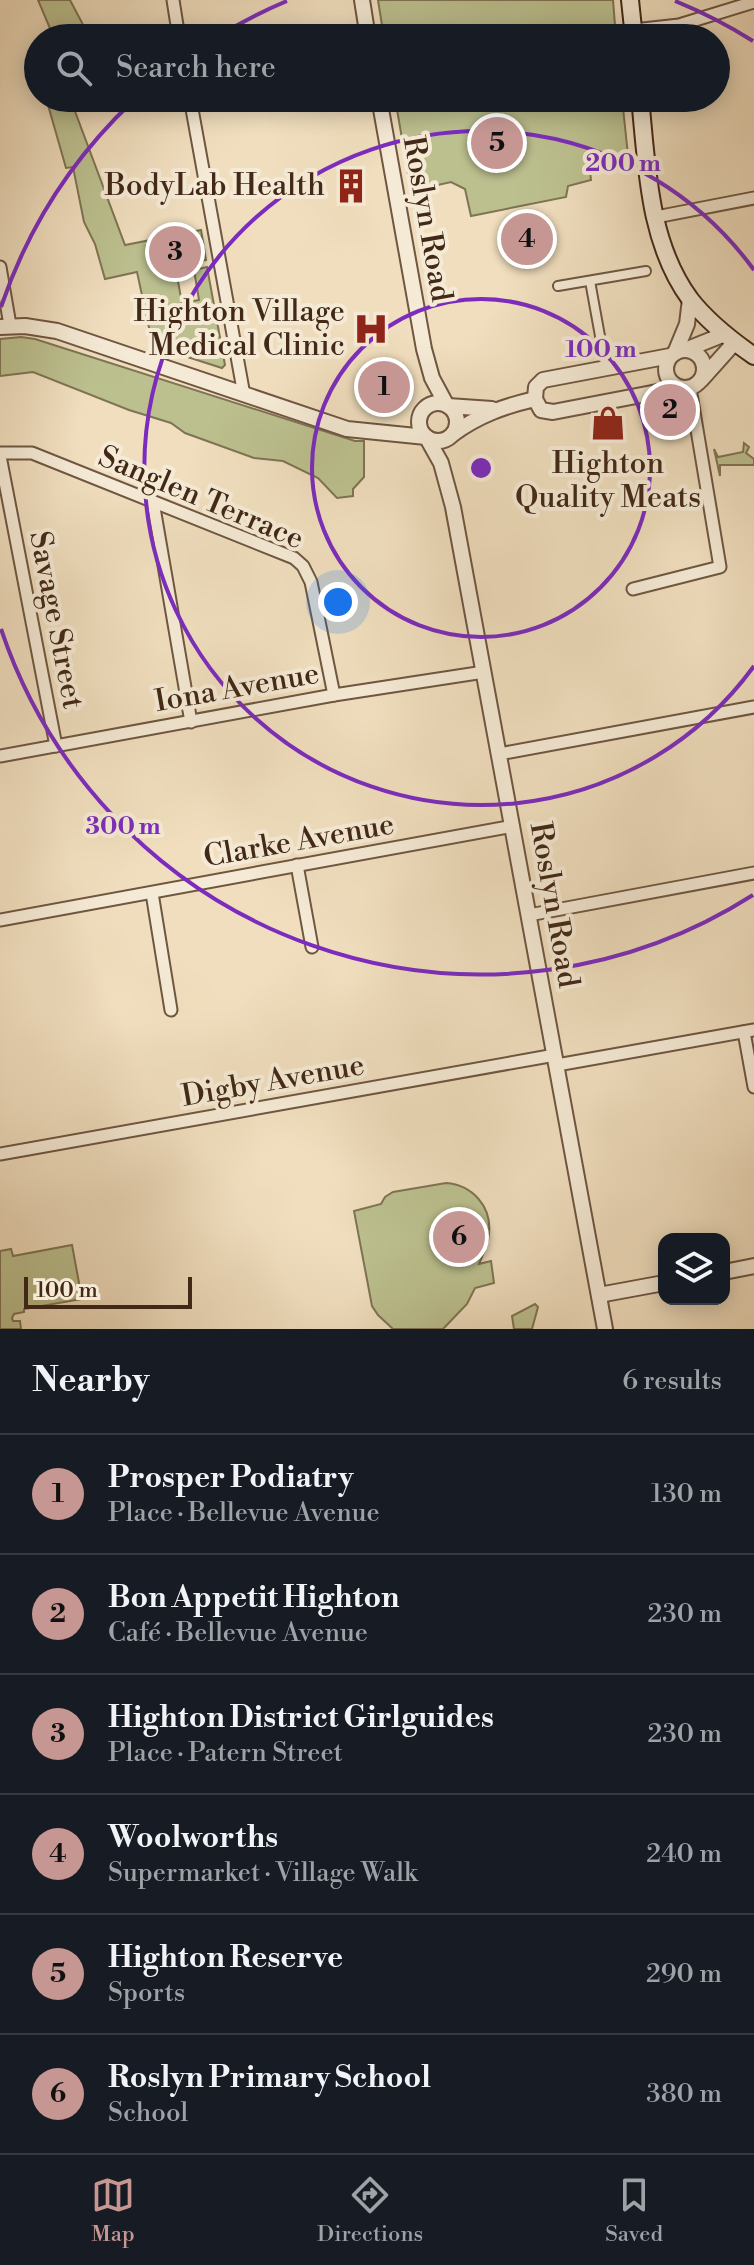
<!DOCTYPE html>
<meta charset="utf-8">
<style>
:root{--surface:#171b24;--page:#242831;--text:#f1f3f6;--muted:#9ea1a6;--line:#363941;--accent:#c59692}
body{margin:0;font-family:"Libre Bodoni",serif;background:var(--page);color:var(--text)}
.controls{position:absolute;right:24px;bottom:24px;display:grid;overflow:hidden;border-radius:16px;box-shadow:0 4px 20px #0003}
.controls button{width:72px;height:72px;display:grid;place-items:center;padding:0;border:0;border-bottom:2px solid var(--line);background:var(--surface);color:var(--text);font:40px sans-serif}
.scale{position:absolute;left:24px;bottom:20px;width:168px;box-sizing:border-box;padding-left:8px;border:4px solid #422817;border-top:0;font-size:22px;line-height:28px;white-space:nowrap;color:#422817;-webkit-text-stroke:6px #f5ead5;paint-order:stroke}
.you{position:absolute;left:338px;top:602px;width:28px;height:28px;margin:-20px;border:6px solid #fff;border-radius:50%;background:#1a73e8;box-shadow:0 0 0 12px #1a73e833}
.badge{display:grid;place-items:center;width:52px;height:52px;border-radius:50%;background:var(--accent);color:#111;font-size:26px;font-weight:700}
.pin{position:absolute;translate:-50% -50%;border:4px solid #fff;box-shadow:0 2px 8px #0006}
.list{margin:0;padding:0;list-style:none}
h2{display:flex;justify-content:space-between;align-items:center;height:104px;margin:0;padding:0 32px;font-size:34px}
h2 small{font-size:26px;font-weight:400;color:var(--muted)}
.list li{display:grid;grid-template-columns:52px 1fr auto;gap:24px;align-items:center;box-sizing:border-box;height:120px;padding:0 32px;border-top:2px solid var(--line)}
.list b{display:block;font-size:30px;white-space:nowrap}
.list p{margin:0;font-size:26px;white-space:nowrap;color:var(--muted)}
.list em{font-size:26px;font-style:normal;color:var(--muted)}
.icon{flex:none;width:44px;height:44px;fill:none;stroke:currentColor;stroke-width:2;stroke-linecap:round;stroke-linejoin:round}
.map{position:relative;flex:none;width:754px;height:1329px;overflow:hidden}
.search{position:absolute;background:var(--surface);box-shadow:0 4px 20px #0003;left:24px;right:24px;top:24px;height:88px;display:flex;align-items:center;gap:20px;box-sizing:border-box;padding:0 28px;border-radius:44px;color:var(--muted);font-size:30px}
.sheet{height:824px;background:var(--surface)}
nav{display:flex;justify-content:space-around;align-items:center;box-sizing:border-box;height:112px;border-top:2px solid var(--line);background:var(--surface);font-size:22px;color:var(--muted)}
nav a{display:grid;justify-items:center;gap:4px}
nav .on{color:var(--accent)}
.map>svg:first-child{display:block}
.green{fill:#bcc08f;stroke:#7f7453;stroke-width:2}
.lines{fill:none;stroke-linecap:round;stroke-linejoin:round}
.pedestrian-casing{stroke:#6e5641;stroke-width:12}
.minor-casing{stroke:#6e5641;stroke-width:15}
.tertiary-casing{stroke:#6e5641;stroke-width:18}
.secondary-casing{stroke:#422817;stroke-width:20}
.pedestrian{stroke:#f5ead5;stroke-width:8}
.minor{stroke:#f5ead5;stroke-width:11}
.tertiary{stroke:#f5ead5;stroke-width:14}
.secondary{stroke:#f5ead5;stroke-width:16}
.ring{fill:none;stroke:#7b2cbf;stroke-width:4}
.labels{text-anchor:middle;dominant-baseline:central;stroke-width:8;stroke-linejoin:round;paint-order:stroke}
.poi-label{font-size:30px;fill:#422817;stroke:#f5ead5;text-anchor:end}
.street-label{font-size:30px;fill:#422817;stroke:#f5ead5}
.centre{fill:#7b2cbf;stroke:#f5ead5;stroke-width:4}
.ring-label{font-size:24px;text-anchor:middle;font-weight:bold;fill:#7b2cbf;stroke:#f5ead5;stroke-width:8;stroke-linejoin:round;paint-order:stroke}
</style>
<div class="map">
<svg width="754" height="1329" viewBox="0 0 754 1329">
<rect width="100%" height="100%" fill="#f0debe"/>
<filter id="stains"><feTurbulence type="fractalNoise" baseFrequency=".0025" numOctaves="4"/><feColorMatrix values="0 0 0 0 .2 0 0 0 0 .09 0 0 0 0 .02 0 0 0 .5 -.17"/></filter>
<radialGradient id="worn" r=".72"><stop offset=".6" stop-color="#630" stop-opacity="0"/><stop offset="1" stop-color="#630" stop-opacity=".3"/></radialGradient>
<g class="green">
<path d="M38 0H70L90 38H54Z"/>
<path d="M378 0H613L616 38H384Z"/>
<path d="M46 98H70L125 245 201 230 206 260 192 263 187 237 146 246 149 257 158 255 168 267 180 272 177 276 182 303 199 300 194 270 207 267 225 365 222 368 153 346 137 272 105 279 95 244 84 222 73 167 66 168Z"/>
<path d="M395 98H622L629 165 590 171 591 180 568 186 566 197 471 216 465 189 451 182 411 191Z"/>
<path d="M21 337 35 339 355 441H364V477L353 489V496L337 498 318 478 283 461 254 458 185 433 171 423 129 410 33 372 0 376V339Z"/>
<path d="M744 443 749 447 746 453 754 459V465H720V476L714 449 718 457 743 452Z"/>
<path d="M446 1183C472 1185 492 1206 489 1234 488 1245 483 1254 479 1264L491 1261 494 1283 475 1288 467 1304 443 1329H393L378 1315 372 1306 354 1211 381 1204 385 1197 393 1192Z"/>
<path d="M72 1245 82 1299 24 1309V1312L14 1314 12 1318 13 1321H20L21 1329H0V1251L11 1249 13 1256Z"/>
<path d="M535 1304 538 1307 532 1329H514L512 1316Z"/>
</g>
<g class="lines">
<g class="pedestrian-casing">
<g id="pedestrian">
<path d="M590 281 606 369"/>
<path d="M558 286 646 271"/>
</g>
</g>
<g class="minor-casing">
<g id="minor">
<path d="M173 0 179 38"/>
<path d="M634 30 679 25 754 2"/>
<path d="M190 98 244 395"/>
<path d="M656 217 754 198"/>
<path d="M0 267 10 325"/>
<path d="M0 453H32L294 558 303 566 311 582 334 695"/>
<path d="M0 456 56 746"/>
<path d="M153 502 191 722"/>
<path d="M633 589 720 567 690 388"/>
<path d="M499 754 754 707"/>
<path d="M0 756 334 695 484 672"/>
<path d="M297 865 312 947"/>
<path d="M152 893 171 1010"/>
<path d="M529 915 754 873"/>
<path d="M0 920 513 826"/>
<path d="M744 1032 754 1087"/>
<path d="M557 1065 754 1030"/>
<path d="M0 1154 555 1055"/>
</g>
</g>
<g class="tertiary-casing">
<g id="tertiary">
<path d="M362 0 368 38"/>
<path d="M379 98 424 349 432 378 446 404"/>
<path d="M0 327 25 326 57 331 347 429 426 437"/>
<path d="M685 350 725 334"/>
<circle cx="685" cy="369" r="19"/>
<path d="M675 353 687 324 690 299"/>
<path d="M670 356 543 380 536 387 535 399 541 410 553 412 678 388"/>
<path d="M701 380 735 342"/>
<circle cx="438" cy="422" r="19"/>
<path d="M448 406 492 409"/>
<path d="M453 434C479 415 505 406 535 399"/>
<path d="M427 438 441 463 453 507 605 1329"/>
<path d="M724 1272 754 1266"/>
<path d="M599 1295 664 1283"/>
</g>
</g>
<g class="secondary-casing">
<g id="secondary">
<path d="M630 0 634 38"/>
<path d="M640 98C647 165 648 242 690 299 707 321 731 340 754 356"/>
</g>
</g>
<use href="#pedestrian" class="pedestrian"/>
<use href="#minor" class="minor"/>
<use href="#tertiary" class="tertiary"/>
<use href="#secondary" class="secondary"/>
</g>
<g class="ring">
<circle cx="481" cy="468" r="169"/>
<path d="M754 666A337 337 0 1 1 754 270"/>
<path d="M753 895A506 506 0 0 1 1 629M1 307A506 506 0 0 1 133 101M217 37A506 506 0 0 1 287 1M675 1A506 506 0 0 1 753 41"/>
</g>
<defs>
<g id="building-bare" transform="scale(2.76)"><path d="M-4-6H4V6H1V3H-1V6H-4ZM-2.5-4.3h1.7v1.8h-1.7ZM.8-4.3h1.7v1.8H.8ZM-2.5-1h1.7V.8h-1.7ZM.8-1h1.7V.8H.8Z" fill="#8f2418" stroke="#f5ead5" stroke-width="2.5" paint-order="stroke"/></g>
<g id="hospital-bare" transform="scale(2.76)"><path d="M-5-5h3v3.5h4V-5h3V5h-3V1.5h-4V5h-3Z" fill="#8f2418" stroke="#f5ead5" stroke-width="2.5" paint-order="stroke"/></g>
<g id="shop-bare" transform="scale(2.76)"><path d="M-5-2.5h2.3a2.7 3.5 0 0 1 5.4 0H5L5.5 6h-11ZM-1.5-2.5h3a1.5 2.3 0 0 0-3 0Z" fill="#8f2418" stroke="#f5ead5" stroke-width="2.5" paint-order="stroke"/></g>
</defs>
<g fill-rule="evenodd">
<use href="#building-bare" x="351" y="186"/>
<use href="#hospital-bare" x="371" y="329"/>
<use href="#shop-bare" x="608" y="423"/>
</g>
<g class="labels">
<g class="poi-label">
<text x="325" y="186">BodyLab Health</text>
<text x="345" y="312">Highton Village<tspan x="345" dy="34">Medical Clinic</tspan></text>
<text x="608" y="464" text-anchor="middle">Highton<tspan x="608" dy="34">Quality Meats</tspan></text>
</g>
<g class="street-label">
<text transform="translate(427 219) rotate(80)">Roslyn Road</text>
<text transform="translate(201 498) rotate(23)">Sanglen Terrace</text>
<text transform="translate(56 620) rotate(79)">Savage Street</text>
<text transform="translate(237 688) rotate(-10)">Iona Avenue</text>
<text transform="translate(299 841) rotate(-10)">Clarke Avenue</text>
<text transform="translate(554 905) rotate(80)">Roslyn Road</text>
<text transform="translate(273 1081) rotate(-10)">Digby Avenue</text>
</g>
</g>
<circle cx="481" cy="468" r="12" class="centre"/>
<g class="ring-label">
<text x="623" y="171">200 m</text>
<text x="601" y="357">100 m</text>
<text x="123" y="834">300 m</text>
</g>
<rect width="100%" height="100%" filter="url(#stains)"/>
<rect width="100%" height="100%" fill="url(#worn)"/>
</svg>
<div class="controls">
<button><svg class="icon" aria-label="layers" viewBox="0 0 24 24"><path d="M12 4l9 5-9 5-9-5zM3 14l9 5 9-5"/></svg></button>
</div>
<div class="scale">100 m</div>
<div class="you"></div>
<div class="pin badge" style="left:384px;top:387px">1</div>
<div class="pin badge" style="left:670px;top:410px">2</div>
<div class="pin badge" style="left:175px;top:252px">3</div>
<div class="pin badge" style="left:527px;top:239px">4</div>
<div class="pin badge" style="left:497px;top:143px">5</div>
<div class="pin badge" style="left:459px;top:1237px">6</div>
<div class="search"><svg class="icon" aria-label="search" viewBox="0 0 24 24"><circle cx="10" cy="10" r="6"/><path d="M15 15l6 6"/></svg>Search here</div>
</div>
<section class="sheet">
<h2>Nearby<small>6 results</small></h2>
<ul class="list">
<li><span class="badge">1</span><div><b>Prosper Podiatry</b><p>Place · Bellevue Avenue</p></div><em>130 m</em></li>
<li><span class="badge">2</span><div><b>Bon Appetit Highton</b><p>Café · Bellevue Avenue</p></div><em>230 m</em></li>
<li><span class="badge">3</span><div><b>Highton District Girlguides</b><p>Place · Patern Street</p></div><em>230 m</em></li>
<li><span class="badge">4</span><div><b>Woolworths</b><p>Supermarket · Village Walk</p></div><em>240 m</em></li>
<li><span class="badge">5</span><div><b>Highton Reserve</b><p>Sports</p></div><em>290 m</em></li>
<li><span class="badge">6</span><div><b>Roslyn Primary School</b><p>School</p></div><em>380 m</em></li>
</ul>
</section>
<nav>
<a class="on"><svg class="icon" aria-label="map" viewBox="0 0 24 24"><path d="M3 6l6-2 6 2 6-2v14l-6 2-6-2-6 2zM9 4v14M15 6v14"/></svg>Map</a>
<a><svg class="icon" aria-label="directions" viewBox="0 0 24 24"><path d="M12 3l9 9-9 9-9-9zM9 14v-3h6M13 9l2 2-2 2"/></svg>Directions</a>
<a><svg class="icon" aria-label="saved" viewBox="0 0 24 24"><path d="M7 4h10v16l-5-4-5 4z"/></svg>Saved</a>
</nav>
